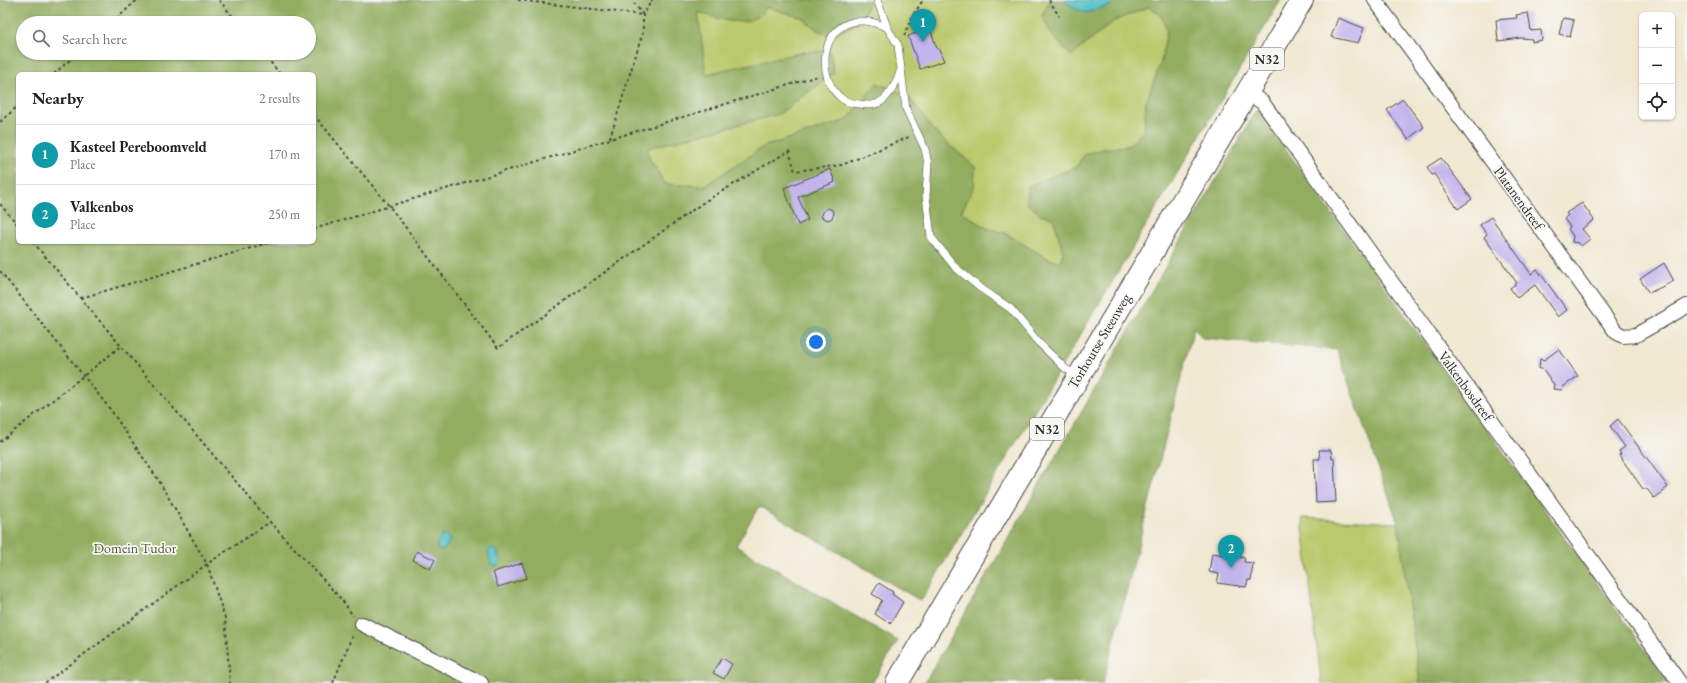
<!DOCTYPE html>
<meta charset="utf-8">
<style>
:root{--surface:#fff;--page:#f6f6f6;--text:#222;--muted:#767676;--line:#e0e0e0;--accent:#db2777}
body{margin:0;font-family:"EB Garamond",serif;background:var(--page);color:var(--text)}
.controls{position:absolute;right:12px;top:12px;display:grid;overflow:hidden;border-radius:6px;box-shadow:0 1px 3px #0004}
.controls button{width:36px;height:36px;display:grid;place-items:center;padding:0;border:0;border-bottom:1px solid var(--line);background:var(--surface);color:var(--text);font:20px sans-serif}
.you{position:absolute;left:816px;top:342px;width:14px;height:14px;margin:-10px;border:3px solid #fff;border-radius:50%;background:#1a73e8;box-shadow:0 0 0 6px #1a73e833}
.badge{display:grid;place-items:center;width:26px;height:26px;border-radius:50%;background:var(--accent);color:#fff;font-size:13px;font-weight:700}
.pin{position:absolute;translate:-50% -33px;filter:drop-shadow(0 1px 2px #0008)}
.pin::after{content:'';position:absolute;top:21px;width:14px;height:12px;background:inherit;clip-path:polygon(0 0,100% 0,50% 100%)}
.list{margin:0;padding:0;list-style:none}
h2{display:flex;justify-content:space-between;align-items:center;height:52px;margin:0;padding:0 16px;font-size:17px}
h2 small{font-size:13px;font-weight:400;color:var(--muted)}
.list li{display:grid;grid-template-columns:26px 1fr auto;gap:12px;align-items:center;box-sizing:border-box;height:60px;padding:0 16px;border-top:1px solid var(--line)}
.list b{display:block;font-size:15px;white-space:nowrap}
.list p{margin:0;font-size:13px;white-space:nowrap;color:var(--muted)}
.list em{font-size:13px;font-style:normal;color:var(--muted)}
.icon{flex:none;width:22px;height:22px;fill:none;stroke:currentColor;stroke-width:2;stroke-linecap:round;stroke-linejoin:round}
.map{position:relative;flex:none;width:1687px;height:683px;overflow:hidden}
.search{position:absolute;background:var(--surface);box-shadow:0 1px 3px #0004;left:16px;top:16px;width:300px;height:44px;display:flex;align-items:center;gap:10px;box-sizing:border-box;padding:0 14px;border-radius:22px;color:var(--muted);font-size:15px}
.panel{position:absolute;background:var(--surface);box-shadow:0 1px 3px #0004;left:16px;top:72px;width:300px;height:172px;border-radius:6px}
.map>svg:first-child{display:block}
.green{fill:#b9c96c;stroke:#727a4c}
.forest{fill:#92ad60;stroke:#5e6c46;fill-rule:evenodd}
.water{fill:#51c0c5;stroke:#3e7678}
.building{fill:#c2b5ec}
.lines{fill:none;stroke-linecap:round;stroke-linejoin:round}
.lane-casing{stroke:#494744;stroke-width:8}
.street-casing{stroke:#494744;stroke-width:16}
.primary-casing{stroke:#494744;stroke-width:24}
.path{stroke:#494744;stroke-width:2;stroke-dasharray:3 3;stroke-linecap:butt}
.lane{stroke:#fff;stroke-width:7}
.street{stroke:#fff;stroke-width:14}
.primary{stroke:#fff;stroke-width:22}
.labels{text-anchor:middle;dominant-baseline:central;stroke-width:3.5;stroke-linejoin:round;paint-order:stroke}
.shield{fill:#f6f6f2;stroke:#686867;stroke-width:1}
.shield-label{font-size:13px;font-weight:bold;fill:#2b2b2b}
.street-label{font-size:14px;fill:#2b2b2b;stroke:#f6f6f2}
.park-label{font-size:14px;fill:#565a3e;stroke:#f6f6f2}
</style>
<div class="map">
<svg width="1687" height="683" viewBox="0 0 1687 683">
<rect width="100%" height="100%" fill="#f6f6f2"/>
<filter id="ink" filterUnits="userSpaceOnUse"><feTurbulence type="fractalNoise" baseFrequency=".025" numOctaves="2"/><feDisplacementMap in="SourceGraphic" scale="8" xChannelSelector="R" yChannelSelector="G"/><feConvolveMatrix kernelMatrix="1 2 1 2 8 2 1 2 1" color-interpolation-filters="sRGB"/></filter>
<filter id="wash" filterUnits="userSpaceOnUse"><feTurbulence type="fractalNoise" baseFrequency=".012" numOctaves="4" result="noise"/><feDisplacementMap in="SourceGraphic" scale="16" xChannelSelector="R" yChannelSelector="G"/><feGaussianBlur stdDeviation="0.9" result="paint"/><feColorMatrix in="noise" values="0 0 0 0 0 0 0 0 0 0 0 0 0 0 0 0 0 1.4 0 .05"/><feComposite in="paint" operator="in"/></filter>
<g filter="url(#wash)">
<rect width="100%" height="100%" fill="#f1e8d2"/>
<g class="green">
<path d="M869 0H1050L1042 15 1071 56 1114 21 1148 7 1161 15 1167 30 1161 62 1146 103 1144 131 1128 146 1103 149 1085 154 1076 167 1028 186 1040 214 1053 218 1063 252 1060 262 1048 259 1005 233 987 228 961 212 974 187 975 167 936 133 908 96 848 120 763 147 704 186 665 184 649 158 647 148 779 114 830 51 804 52 705 75 698 12 728 21 767 7 803 18 809 24 869 2Z"/>
<path d="M1302 518 1398 523 1420 683H1321Z"/>
</g>
<g class="forest">
<path d="M0 0H869L862 21 831 36 817 30 803 18 767 7C751 31 720 20 698 12L706 74 804 52 830 51 834 73 779 114 648 148 649 158 665 184 704 186 763 147 847 120 877 83 908 96 936 133 975 167 974 187 961 212 987 228 1005 233 1048 259 1060 262 1063 252 1053 218 1040 214 1027 203 1028 186 1076 167 1085 154 1103 149 1128 146 1144 131 1146 103 1161 62 1167 30 1161 15 1148 7 1114 21 1071 56 1051 34 1042 15 1050 0H1064L1074 8 1112 5 1115 0H1281L921 601 759 506 736 546 898 641 872 683H0ZM23 23H309V53H23ZM18 74H314V242H18Z"/>
<path d="M1257 109 1669 683H1420L1398 523 1337 350 1202 338 1194 327 1103 683 925 682Z"/>
</g>
<g class="water">
<path d="M1064 0H1115L1112 5 1086 13 1074 8Z"/>
<path d="M446 535 450 540 445 549 440 551 437 549V544L442 536Z"/>
<path d="M490 548 497 550 500 562 496 567 491 564 488 553Z"/>
</g>
<g id="blocks">
<g class="building">
<path d="M1528 13 1531 31 1541 30 1542 40 1532 42V39L1521 38 1498 41 1496 20 1517 18 1516 15Z"/>
<path d="M1338 18 1364 28 1358 43 1331 37Z"/>
<path d="M1563 18 1574 20 1570 37 1559 34Z"/>
<path d="M930 28 937 49H939L944 61 920 69 908 36Z"/>
<path d="M1403 99 1424 127 1408 139 1387 110Z"/>
<path d="M1441 158 1472 199 1458 209 1434 174 1432 175 1427 167Z"/>
<path d="M830 169 835 182 798 197 808 220 798 225 784 188Z"/>
<path d="M1582 203 1594 220 1582 229 1590 239 1581 246 1579 243 1572 242 1573 236 1568 229 1570 227 1564 219 1568 215 1566 213Z"/>
<path d="M828 208 832 210 834 214 832 218 828 220 821 217 824 210Z"/>
<path d="M1491 217 1531 274 1537 269 1567 310 1558 317 1535 285 1517 298 1510 288 1517 283 1484 237 1487 234 1480 225Z"/>
<path d="M1664 263 1674 281 1649 293 1640 279Z"/>
<path d="M1559 349 1578 376 1563 387 1562 390 1553 389 1554 385 1543 369H1539L1540 359 1544 360Z"/>
<path d="M1618 419 1668 487 1654 498 1647 489H1643L1619 455 1621 454 1619 451 1625 447 1610 426Z"/>
<path d="M1319 450H1331L1332 459 1334 458 1336 502 1316 503 1314 459H1320Z"/>
<path d="M417 551 435 560 430 569 413 560Z"/>
<path d="M1212 553 1245 558 1244 562 1253 563 1251 580H1248L1246 587 1217 583 1219 574 1209 572Z"/>
<path d="M522 563 527 578 498 587 493 572Z"/>
<path d="M879 583 893 592 892 594 903 602 891 623 888 621 887 622 875 614 882 600 872 594Z"/>
<path d="M722 658 732 664 724 679 713 673Z"/>
</g>
</g>
</g>
<g filter="url(#ink)">
<use href="#blocks" fill-opacity="0" stroke="#494744" stroke-width="1"/>
<g class="lines">
<g class="lane-casing">
<g id="lane">
<path d="M877 0 888 29 898 45 906 109 925 149 928 164 926 196 931 237 955 267 979 287 1011 309 1038 342 1066 369 1077 375"/>
<path d="M886 27C824 0 810 73 841 98 848 104 859 104 868 105 885 106 895 86 900 72"/>
</g>
</g>
<g class="street-casing">
<g id="street">
<path d="M1375 0 1616 332 1623 336 1636 335 1687 306"/>
<path d="M1248 93 1262 102 1680 683"/>
<path d="M362 624 481 683"/>
</g>
</g>
<g class="primary-casing">
<path id="primary" d="M897 683 1302 0"/>
</g>
<g class="path">
<path d="M219 0 238 23"/>
<path d="M518 0 643 15 632 0"/>
<path d="M1049 0 1059 16"/>
<path d="M112 23 137 0"/>
<path d="M904 36 912 17 923 0"/>
<path d="M263 53 280 74"/>
<path d="M54 74 78 53"/>
<path d="M314 115 390 207 498 348 704 202 789 151 795 171 842 165 909 137"/>
<path d="M0 122 18 106"/>
<path d="M610 138 643 32V15L652 0"/>
<path d="M0 204 18 225"/>
<path d="M314 229 818 76"/>
<path d="M33 242 270 522 342 600 353 616"/>
<path d="M0 271 110 409 159 481 207 564 225 618 230 683"/>
<path d="M81 298 271 242"/>
<path d="M0 442 121 346"/>
<path d="M45 683 207 564 270 522"/>
<path d="M333 683 353 634"/>
</g>
<use href="#lane" class="lane"/>
<use href="#street" class="street"/>
<use href="#primary" class="primary"/>
</g>
</g>
<g class="labels">
<g class="shield">
<rect x="1250" y="48" width="34" height="22" rx="3"/>
<rect x="1030" y="418" width="34" height="22" rx="3"/>
</g>
<g class="shield-label">
<text x="1267" y="59">N32</text>
<text x="1047" y="429">N32</text>
</g>
<g class="street-label">
<text transform="translate(1519 198) rotate(54)">Platanendreef</text>
<text transform="translate(1099 341) rotate(-59)">Torhoutse Steenweg</text>
<text transform="translate(1466 386) rotate(54)">Valkenbosdreef</text>
</g>
<g class="park-label">
<text x="135" y="548">Domein Tudor</text>
</g>
</g>
</svg>
<div class="controls">
<button>+</button>
<button>−</button>
<button><svg class="icon" aria-label="locate" viewBox="0 0 24 24"><circle cx="12" cy="12" r="6"/><path d="M12 2v4M12 18v4M2 12h4M18 12h4"/></svg></button>
</div>
<div class="you"></div>
<div class="pin badge" style="left:923px;top:42px;background:#0f9aa8">1</div>
<div class="pin badge" style="left:1231px;top:568px;background:#0f9aa8">2</div>
<div class="search"><svg class="icon" aria-label="search" viewBox="0 0 24 24"><circle cx="10" cy="10" r="6"/><path d="M15 15l6 6"/></svg>Search here</div>
<section class="panel">
<h2>Nearby<small>2 results</small></h2>
<ul class="list">
<li><span class="badge" style="background:#0f9aa8">1</span><div><b>Kasteel Pereboomveld</b><p>Place</p></div><em>170 m</em></li>
<li><span class="badge" style="background:#0f9aa8">2</span><div><b>Valkenbos</b><p>Place</p></div><em>250 m</em></li>
</ul>
</section>
</div>
